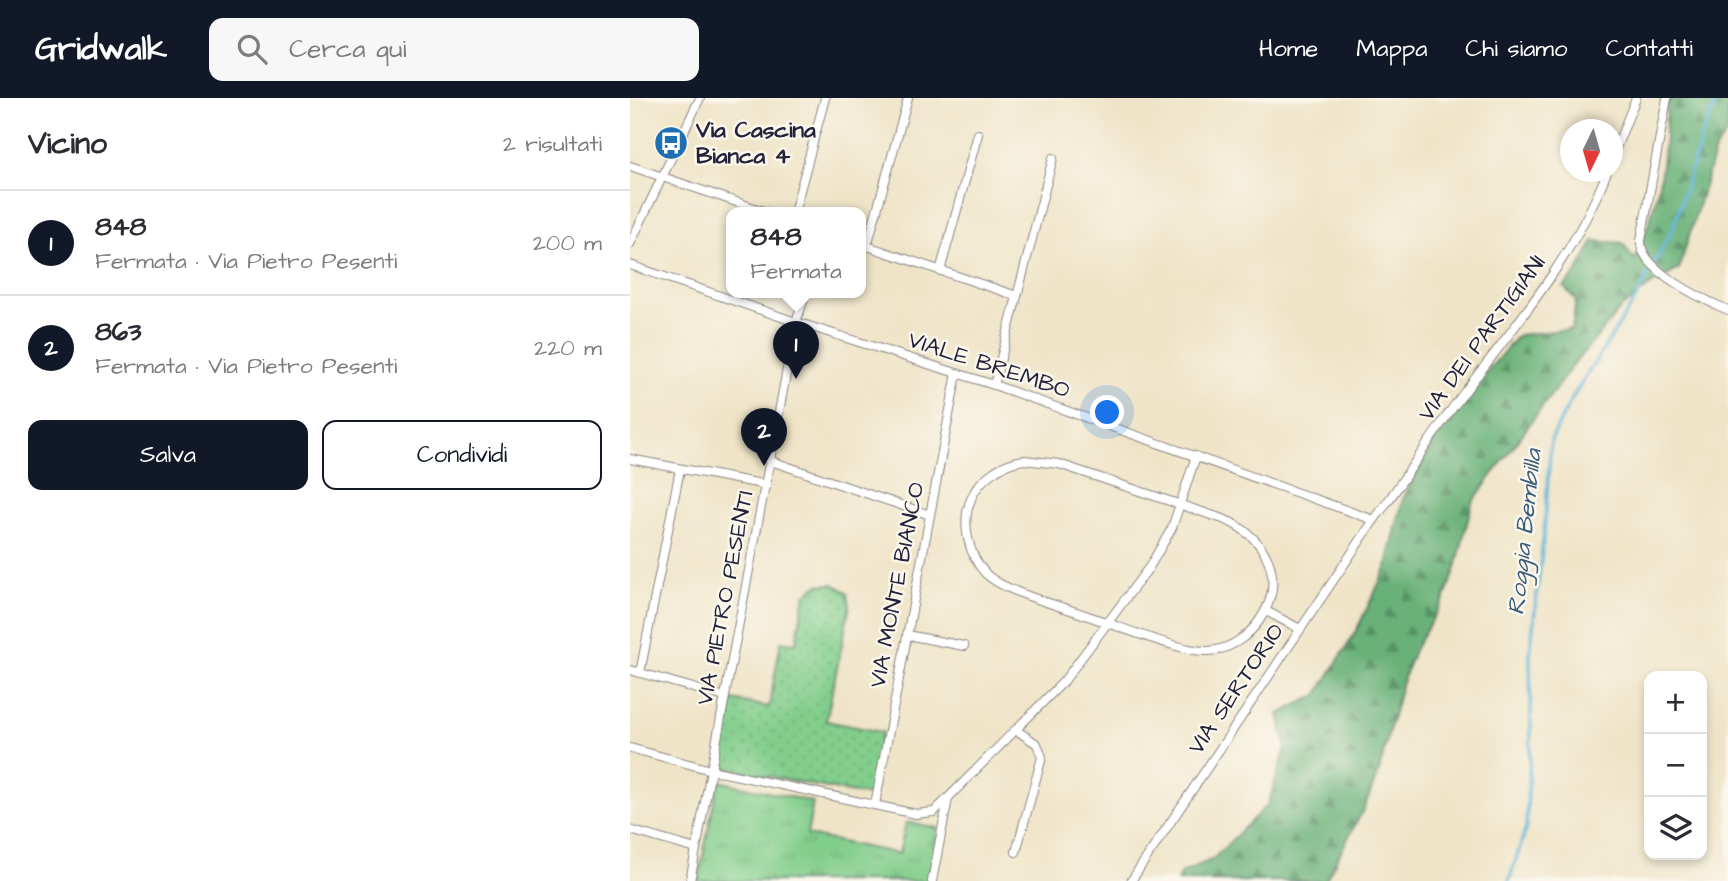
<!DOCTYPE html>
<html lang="it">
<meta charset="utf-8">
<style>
:root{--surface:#fff;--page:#f7f7f7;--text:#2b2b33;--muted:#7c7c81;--line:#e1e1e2;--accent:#111827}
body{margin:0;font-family:"Architects Daughter",sans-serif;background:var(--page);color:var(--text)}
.controls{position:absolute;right:21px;bottom:21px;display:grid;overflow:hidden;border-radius:14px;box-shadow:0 4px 10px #0003}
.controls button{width:63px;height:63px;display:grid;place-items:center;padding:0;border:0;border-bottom:2px solid var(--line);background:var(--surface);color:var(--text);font:35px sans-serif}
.compass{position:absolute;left:930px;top:21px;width:63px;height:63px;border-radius:50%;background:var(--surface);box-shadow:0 4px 10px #0003;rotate:185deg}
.you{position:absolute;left:478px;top:315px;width:24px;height:24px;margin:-18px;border:5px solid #fff;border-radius:50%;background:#1a73e8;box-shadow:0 0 0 10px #1a73e833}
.badge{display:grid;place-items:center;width:46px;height:46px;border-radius:50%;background:var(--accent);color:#fff;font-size:23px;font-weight:700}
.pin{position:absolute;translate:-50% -58px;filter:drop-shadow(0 2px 4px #0008)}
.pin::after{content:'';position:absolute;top:37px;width:24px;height:21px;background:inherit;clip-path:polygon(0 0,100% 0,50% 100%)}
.popup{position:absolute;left:96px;top:109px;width:140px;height:91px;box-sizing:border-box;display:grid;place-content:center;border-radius:14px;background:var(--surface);filter:drop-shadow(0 2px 5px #0005);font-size:23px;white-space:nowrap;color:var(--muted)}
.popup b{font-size:26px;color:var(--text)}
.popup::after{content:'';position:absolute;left:50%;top:100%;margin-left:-14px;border:14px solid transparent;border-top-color:var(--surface)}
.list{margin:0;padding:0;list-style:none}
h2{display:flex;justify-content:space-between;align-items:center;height:91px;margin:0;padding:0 28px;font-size:30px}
h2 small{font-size:23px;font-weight:400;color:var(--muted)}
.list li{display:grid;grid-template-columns:46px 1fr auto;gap:21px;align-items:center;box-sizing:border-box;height:105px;padding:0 28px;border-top:2px solid var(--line)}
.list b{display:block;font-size:26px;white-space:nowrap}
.list p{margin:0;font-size:23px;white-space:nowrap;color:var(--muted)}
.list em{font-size:23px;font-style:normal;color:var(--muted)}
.actions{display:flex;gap:14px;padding:21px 28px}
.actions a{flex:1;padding:16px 0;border:2px solid var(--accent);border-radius:14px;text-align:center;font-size:24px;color:var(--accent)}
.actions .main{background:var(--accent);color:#fff}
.icon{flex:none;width:38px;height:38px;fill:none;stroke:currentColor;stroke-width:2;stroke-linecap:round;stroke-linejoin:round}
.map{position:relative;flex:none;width:1098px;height:783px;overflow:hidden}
header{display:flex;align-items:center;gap:42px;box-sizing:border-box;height:98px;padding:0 35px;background:var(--accent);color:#fff}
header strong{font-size:33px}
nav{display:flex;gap:38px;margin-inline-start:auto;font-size:24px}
.search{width:490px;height:63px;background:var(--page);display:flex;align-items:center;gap:18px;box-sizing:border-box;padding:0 24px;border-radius:14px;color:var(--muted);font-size:26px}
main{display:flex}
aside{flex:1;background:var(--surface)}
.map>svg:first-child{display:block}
.grass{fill:url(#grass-tufts);stroke:#527864;stroke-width:2}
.forest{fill:url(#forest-firs);stroke:#466a5a;stroke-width:2}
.park{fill:url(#park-dots);stroke:#527864;stroke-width:2}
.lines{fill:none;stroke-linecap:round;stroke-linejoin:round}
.stream{stroke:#5ab2d7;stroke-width:3.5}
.street-casing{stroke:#888381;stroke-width:10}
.street{stroke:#fff;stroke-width:8}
.labels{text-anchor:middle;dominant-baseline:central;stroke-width:5;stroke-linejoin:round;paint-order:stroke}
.poi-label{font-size:23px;font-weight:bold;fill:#22223b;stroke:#fbf7ec;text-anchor:start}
.street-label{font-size:23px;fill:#22223b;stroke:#fbf7ec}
.water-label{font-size:24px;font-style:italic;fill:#385c79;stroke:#fbf7ec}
</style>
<header>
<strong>Gridwalk</strong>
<div class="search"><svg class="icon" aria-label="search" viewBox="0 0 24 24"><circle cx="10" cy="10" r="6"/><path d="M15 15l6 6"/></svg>Cerca qui</div>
<nav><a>Home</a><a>Mappa</a><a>Chi siamo</a><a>Contatti</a></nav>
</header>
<main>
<aside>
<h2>Vicino<small>2 risultati</small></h2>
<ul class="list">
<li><span class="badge">1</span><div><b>848</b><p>Fermata · Via Pietro Pesenti</p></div><em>200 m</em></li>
<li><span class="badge">2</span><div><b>863</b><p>Fermata · Via Pietro Pesenti</p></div><em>220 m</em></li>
</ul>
<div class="actions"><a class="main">Salva</a><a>Condividi</a></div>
</aside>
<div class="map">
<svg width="1098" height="783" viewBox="0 0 1098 783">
<defs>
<pattern id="grass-tufts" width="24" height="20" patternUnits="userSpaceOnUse" patternTransform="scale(1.75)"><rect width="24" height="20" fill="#82ce8c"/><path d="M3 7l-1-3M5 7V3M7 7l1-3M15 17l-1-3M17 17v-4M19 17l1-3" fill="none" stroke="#70b17a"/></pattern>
<pattern id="forest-firs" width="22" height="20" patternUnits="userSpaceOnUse" patternTransform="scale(1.75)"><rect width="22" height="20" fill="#69b178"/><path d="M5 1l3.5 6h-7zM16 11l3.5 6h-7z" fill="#569064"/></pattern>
<pattern id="park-dots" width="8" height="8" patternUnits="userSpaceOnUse" patternTransform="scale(1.75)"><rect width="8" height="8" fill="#82ce8c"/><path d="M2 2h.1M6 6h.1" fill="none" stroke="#70b17a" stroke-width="1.8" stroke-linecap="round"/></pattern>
</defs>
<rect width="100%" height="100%" fill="#fbf7ec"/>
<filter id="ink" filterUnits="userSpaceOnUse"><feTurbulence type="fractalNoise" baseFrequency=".0143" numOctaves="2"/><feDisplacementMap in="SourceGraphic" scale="14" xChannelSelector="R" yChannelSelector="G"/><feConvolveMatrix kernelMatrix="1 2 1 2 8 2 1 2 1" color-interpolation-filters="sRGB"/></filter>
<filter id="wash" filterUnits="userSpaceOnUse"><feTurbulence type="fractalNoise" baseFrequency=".00686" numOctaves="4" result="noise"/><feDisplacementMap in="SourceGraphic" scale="28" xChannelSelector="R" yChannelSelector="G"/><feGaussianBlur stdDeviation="1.57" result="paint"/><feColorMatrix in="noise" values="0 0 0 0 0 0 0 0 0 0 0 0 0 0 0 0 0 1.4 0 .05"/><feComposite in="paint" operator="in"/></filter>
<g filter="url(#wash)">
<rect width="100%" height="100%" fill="#efe4c7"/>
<path class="grass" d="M88 683 183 704 177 737 269 756 276 724 308 730 298 783H68Z"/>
<path class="forest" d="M1040 0H1098V35L1086 49 1049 171 1022 186 992 209 943 267 842 405 826 470 814 502 785 550 771 587 749 673 734 710 695 783H547L551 775 583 761 638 706 656 650 649 616 687 597 725 535 756 471 773 401 796 356 824 313 888 237 942 231 946 202 934 189 947 174 964 143 993 145 1004 162C1029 108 1034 67 1037 8Z"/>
<path class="park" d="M203 486 217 494 220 507 196 623 252 634 240 698 89 669 102 602 139 609 151 543 166 545 175 497 187 487Z"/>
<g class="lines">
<path class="stream" d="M879 783 896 730 901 637 900 556 914 434 921 342 941 302 1006 200 1042 132 1074 32 1088 0"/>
</g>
</g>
<g filter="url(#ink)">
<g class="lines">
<g class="street-casing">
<g id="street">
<path d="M1037 0 1011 142C1008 171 1074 202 1098 212"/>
<path d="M982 60 1006 0"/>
<path d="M0 68 139 115"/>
<path d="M164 115 195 0"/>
<path d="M0 146 70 0"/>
<path d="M231 146 387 198"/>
<path d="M237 148 278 0"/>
<path d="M0 167 166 224 364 287 744 422"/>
<path d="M310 173 348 36"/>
<path d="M364 287 423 60"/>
<path d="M0 361 137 387"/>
<path d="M394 362 429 366 593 421C637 438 658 482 629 523 619 537 603 549 586 552 577 554 568 553 559 551 525 544 491 529 458 518 432 508 374 494 356 476 338 457 331 425 341 401 349 380 372 365 394 362Z"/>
<path d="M141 363 300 417"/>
<path d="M636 513 670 531"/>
<path d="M277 537 334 548"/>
<path d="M0 572 95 599"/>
<path d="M10 575 50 371"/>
<path d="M0 650 81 672 286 716 304 714 434 583 520 468 542 430 566 358"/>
<path d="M245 707 327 275"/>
<path d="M0 732 66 751"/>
<path d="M386 754 412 659 407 646 386 632"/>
<path d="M60 783 166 224 176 195"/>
<path d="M302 783 318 701"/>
<path d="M501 783 744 422C775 382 800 339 830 300 885 228 944 159 977 74"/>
</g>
</g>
<use href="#street" class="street"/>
</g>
</g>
<defs>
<g id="bus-disc" transform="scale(1.75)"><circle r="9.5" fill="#1f6fb2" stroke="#fbf7ec"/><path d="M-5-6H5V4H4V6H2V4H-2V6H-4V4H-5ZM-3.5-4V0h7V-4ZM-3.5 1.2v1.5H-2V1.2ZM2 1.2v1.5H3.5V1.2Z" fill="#fff"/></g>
</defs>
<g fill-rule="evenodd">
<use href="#bus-disc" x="41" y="45"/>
</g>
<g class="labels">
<g class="poi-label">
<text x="66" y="32">Via Cascina<tspan x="66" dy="26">Bianca 4</tspan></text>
</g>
<g class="street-label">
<text transform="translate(852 240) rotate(-54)">VIA DEI PARTIGIANI</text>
<text transform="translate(359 267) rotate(18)">VIALE BREMBO</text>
<text transform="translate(267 487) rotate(-79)">VIA MONTE BIANCO</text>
<text transform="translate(95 500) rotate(-79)">VIA PIETRO PESENTI</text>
<text transform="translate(606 591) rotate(-56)">VIA SERTORIO</text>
</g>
<g class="water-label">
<text transform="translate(895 434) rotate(-84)">Roggia Bembilla</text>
</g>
</g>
</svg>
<div class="controls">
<button>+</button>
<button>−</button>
<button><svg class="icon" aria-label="layers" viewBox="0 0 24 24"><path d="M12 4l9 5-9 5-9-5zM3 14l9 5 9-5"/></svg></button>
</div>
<svg class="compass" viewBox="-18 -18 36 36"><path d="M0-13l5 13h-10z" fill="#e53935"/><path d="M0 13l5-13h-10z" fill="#7c7c81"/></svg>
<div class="you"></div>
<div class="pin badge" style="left:166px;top:281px">1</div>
<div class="popup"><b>848</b>Fermata</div>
<div class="pin badge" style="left:134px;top:368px">2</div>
</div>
</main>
